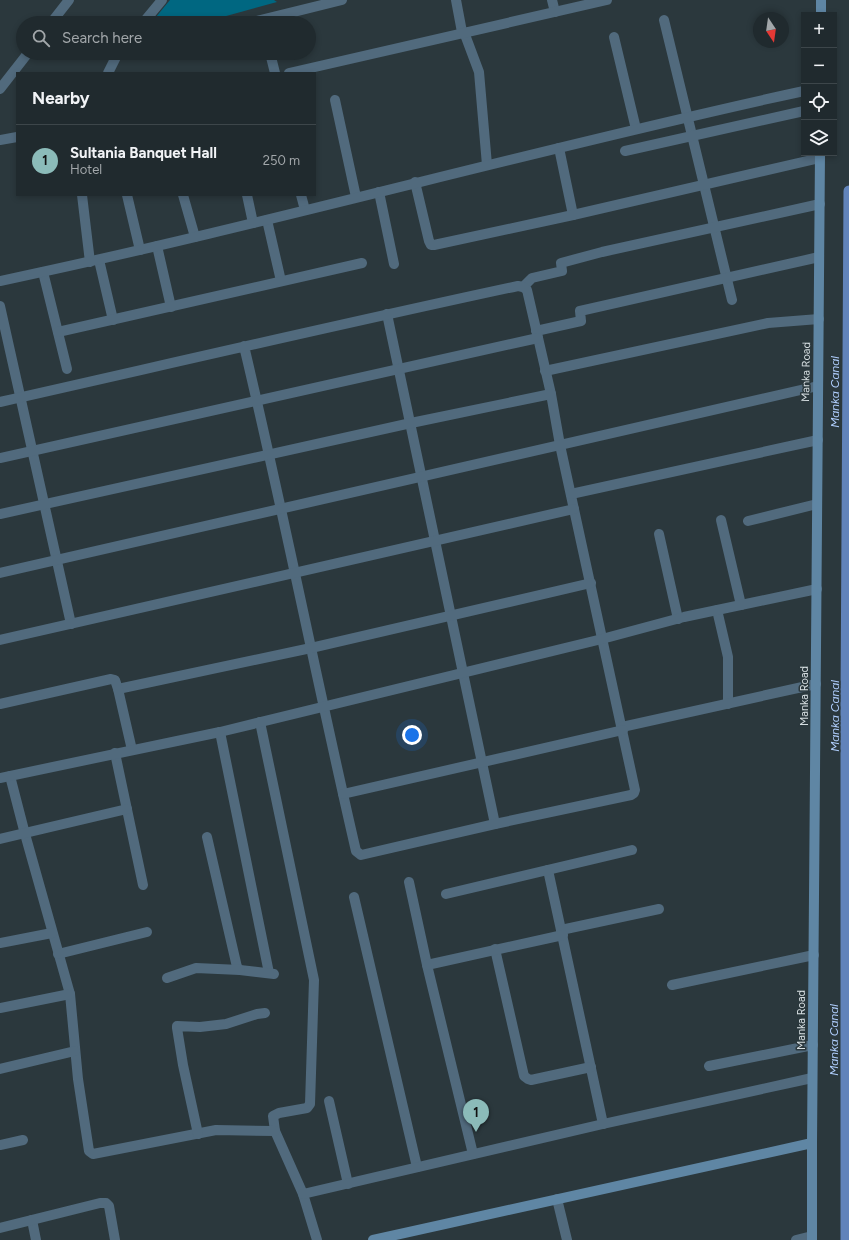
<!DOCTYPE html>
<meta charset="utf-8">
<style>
:root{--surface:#202a2e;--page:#2d363a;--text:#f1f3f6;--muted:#a2a7aa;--line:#3d464a;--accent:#8bbbb9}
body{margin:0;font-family:Figtree,sans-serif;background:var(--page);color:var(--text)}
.controls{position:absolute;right:12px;top:12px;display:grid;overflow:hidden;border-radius:0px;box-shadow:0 2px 6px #0003}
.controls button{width:36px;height:36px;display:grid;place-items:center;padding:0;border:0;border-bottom:1px solid var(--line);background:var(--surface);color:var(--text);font:20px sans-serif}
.compass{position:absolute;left:753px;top:12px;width:36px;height:36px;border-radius:50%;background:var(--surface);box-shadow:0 2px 6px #0003;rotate:167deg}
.you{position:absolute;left:412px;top:735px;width:14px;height:14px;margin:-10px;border:3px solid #fff;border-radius:50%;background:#1a73e8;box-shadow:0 0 0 6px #1a73e833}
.badge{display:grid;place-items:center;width:26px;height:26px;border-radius:50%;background:var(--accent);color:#111;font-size:13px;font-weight:700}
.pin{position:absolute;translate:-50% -33px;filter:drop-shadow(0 1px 2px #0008)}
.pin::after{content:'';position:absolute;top:21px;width:14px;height:12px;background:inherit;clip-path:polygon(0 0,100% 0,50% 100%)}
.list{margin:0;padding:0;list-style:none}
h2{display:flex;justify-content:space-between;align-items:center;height:52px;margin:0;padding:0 16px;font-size:17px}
h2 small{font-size:13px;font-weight:400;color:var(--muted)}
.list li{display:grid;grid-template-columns:26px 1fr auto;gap:12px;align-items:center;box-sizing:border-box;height:72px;padding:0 16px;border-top:1px solid var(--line)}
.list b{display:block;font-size:15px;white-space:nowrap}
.list p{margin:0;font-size:13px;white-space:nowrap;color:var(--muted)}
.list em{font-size:13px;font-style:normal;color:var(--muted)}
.icon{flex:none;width:22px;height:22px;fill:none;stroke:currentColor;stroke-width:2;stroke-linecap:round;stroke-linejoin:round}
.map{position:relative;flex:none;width:849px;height:1240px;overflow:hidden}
.search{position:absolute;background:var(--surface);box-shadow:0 2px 6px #0003;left:16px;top:16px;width:300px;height:44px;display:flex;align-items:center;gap:10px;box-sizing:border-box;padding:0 14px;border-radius:22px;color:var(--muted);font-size:15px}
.panel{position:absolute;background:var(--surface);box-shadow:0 2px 6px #0003;left:16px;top:72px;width:300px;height:124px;border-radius:0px}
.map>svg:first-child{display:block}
.green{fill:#006781}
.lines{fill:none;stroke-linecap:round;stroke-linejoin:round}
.canal{stroke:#6183ba;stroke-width:11}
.street{stroke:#516a7d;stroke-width:10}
.secondary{stroke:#5f86a4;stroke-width:10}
.labels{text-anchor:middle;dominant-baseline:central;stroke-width:3;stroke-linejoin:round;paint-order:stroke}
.street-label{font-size:11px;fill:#d6dee1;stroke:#2b383d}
.water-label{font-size:12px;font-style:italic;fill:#afcdfc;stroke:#2b383d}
</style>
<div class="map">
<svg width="849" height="1240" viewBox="0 0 849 1240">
<rect width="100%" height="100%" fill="#2b383d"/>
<path class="green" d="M170 0H274L277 2 201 23H151Z"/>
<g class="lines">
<path class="canal" d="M846 1240V699L849 191"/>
<g class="street">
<path d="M456 0 462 32"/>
<path d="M552 0 555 12"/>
<path d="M664 20 732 300"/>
<path d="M51 23 69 0"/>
<path d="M143 23 162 0"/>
<path d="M249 23 342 0"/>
<path d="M464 32 479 72 487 165"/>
<path d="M614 37 636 129"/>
<path d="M270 53 275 73"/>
<path d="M108 73 118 53"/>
<path d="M289 73 607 0"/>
<path d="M0 89 28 53"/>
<path d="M335 100 356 197"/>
<path d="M0 140 17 137"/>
<path d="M559 148 573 215"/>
<path d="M625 151 804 111"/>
<path d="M415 182 429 241 431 245H434L573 215 820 158"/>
<path d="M379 192 394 264"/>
<path d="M82 195 90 262"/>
<path d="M127 195 140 250"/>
<path d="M183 195 195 237"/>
<path d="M247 195 253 223"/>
<path d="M301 195 305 210"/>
<path d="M267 220 281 281"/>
<path d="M157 246 171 307"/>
<path d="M99 260 113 320"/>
<path d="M43 272 67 369"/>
<path d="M0 281C270 224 535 149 804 91"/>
<path d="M523 287 532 278 562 271 561 263 602 252 820 204"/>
<path d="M0 306 71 624"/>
<path d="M387 314 495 824"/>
<path d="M536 331 581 321 580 311 819 257"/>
<path d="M58 332 362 263"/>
<path d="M545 371 768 323 819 319"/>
<path d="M0 402C173 363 345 323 518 286L523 287 527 290 551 394 560 445 635 790 634 793 631 795 495 824 361 855 356 851C317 683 284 514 244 346"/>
<path d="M0 458 538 338"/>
<path d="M571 494 818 440"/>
<path d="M0 514 411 423 551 394"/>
<path d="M721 520 741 605"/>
<path d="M748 521 817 504"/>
<path d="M659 534 678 619"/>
<path d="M0 573 818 386"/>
<path d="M717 610 728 657V704"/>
<path d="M0 640 574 509"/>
<path d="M118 689 311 648 591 583"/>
<path d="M0 704 111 679 115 680 118 689 132 750"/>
<path d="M260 722 314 980 310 1104 307 1108 279 1113 273 1116 275 1131 303 1194 317 1240"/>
<path d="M622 727 816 684"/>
<path d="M220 732 269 973"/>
<path d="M115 753 143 885"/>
<path d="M10 776 25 834 70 994 78 1079 89 1151 93 1154 216 1130 275 1131"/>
<path d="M0 778 220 732 602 639 684 617 817 589"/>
<path d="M343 794 623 730"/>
<path d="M207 837 237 967 240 970 274 974"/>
<path d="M0 839 127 809"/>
<path d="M548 870 603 1124"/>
<path d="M409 882 427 965 473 1154"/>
<path d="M446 894 632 850"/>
<path d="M354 897 417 1167"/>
<path d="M561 930 659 909"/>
<path d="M0 943 52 933"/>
<path d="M495 949 524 1076 528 1079 531 1080 591 1067"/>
<path d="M58 954 147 932"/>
<path d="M427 965 563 935"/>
<path d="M167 978 196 968 240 970"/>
<path d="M672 985 814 955"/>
<path d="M0 1008 70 994"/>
<path d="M709 1066 813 1045"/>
<path d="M0 1069 75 1051"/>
<path d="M329 1101 348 1184"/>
<path d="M198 1134 183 1065 177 1028V1026L200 1027 226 1024 257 1014 265 1013"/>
<path d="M0 1145 23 1140"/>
<path d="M303 1194 603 1124 812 1078"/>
<path d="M557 1199 567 1240"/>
<path d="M32 1220 36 1240"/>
<path d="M0 1228 100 1203H106L109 1206 115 1240"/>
<path d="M796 1240 812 1236"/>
</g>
<g class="secondary">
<path d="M821 15V0"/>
<path d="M373 1240 812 1143"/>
<path d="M812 1240V1143L820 153"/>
</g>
</g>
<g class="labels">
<g class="street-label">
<text transform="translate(806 372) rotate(-89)">Manka Road</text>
<text transform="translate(804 696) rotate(-90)">Manka Road</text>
<text transform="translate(801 1020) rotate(-90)">Manka Road</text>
</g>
<g class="water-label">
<text transform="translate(835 392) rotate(-90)">Manka Canal</text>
<text transform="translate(835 716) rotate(-90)">Manka Canal</text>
<text transform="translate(834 1040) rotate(-90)">Manka Canal</text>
</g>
</g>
</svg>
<div class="controls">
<button>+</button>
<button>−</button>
<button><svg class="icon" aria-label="locate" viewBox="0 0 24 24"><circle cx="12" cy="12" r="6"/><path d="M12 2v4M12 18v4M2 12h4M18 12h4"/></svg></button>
<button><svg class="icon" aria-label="layers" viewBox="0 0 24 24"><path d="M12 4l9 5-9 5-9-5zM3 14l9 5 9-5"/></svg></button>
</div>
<svg class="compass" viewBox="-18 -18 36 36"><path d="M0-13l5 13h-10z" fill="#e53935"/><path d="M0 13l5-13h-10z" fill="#a2a7aa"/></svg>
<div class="you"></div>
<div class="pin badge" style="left:476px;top:1132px">1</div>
<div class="search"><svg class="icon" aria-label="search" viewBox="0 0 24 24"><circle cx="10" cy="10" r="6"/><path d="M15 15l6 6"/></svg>Search here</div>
<section class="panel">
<h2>Nearby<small></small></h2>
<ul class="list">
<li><span class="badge">1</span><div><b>Sultania Banquet Hall</b><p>Hotel</p></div><em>250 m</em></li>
</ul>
</section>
</div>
